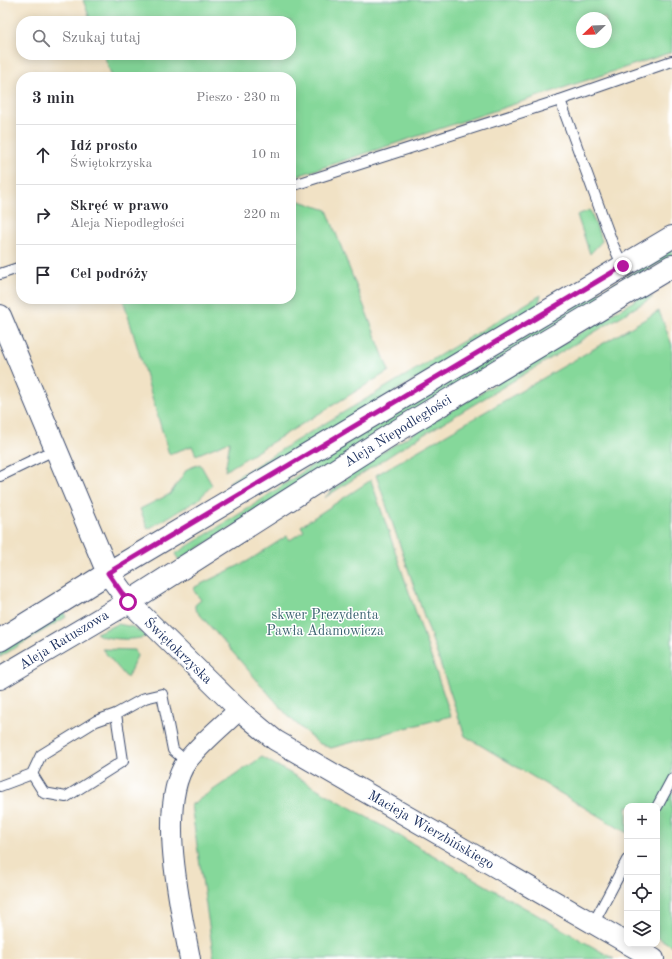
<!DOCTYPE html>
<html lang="pl">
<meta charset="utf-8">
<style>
:root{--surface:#fff;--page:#f7f7f7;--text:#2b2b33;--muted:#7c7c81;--line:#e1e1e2}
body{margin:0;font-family:"Old Standard TT",serif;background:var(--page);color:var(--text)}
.controls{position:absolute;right:12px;bottom:12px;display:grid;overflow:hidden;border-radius:8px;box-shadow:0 2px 10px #0003}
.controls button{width:36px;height:36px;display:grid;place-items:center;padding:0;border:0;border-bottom:1px solid var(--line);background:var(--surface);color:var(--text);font:20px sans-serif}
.compass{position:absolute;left:576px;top:12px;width:36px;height:36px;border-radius:50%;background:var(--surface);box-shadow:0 2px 10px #0003;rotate:247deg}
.stop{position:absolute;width:12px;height:12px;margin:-9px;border:3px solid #b5179e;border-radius:50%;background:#fff}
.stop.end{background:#b5179e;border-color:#fff;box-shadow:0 1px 4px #0008}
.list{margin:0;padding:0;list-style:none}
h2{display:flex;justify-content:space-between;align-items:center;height:52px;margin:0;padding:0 16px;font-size:17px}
h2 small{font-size:13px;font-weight:400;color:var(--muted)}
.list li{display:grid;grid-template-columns:26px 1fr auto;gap:12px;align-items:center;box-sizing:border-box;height:60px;padding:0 16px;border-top:1px solid var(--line)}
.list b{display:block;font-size:15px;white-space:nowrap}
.list p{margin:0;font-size:13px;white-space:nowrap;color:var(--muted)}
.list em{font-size:13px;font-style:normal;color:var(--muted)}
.icon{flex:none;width:22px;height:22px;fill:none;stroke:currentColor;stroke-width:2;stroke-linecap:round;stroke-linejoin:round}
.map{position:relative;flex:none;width:672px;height:959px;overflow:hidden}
.search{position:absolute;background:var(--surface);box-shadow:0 2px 10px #0003;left:16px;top:16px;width:280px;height:44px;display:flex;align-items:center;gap:10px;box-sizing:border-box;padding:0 14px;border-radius:16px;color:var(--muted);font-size:15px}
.panel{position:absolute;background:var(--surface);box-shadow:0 2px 10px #0003;left:16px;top:72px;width:280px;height:232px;border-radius:16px}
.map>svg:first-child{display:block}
.green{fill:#85d89a;stroke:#50847c;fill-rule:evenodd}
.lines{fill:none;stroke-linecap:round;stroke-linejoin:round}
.lane-casing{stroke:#3b4a6d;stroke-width:12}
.street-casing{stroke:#3b4a6d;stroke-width:22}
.secondary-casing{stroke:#3b4a6d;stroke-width:24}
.lane{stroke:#fff;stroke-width:10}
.street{stroke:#fff;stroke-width:20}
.secondary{stroke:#fff;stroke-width:22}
.route{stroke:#b5179e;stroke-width:5}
.labels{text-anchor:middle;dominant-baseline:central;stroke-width:3;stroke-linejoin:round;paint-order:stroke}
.street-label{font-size:14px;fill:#1b2f5e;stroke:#fff}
.park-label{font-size:14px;fill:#3b6270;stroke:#fff}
</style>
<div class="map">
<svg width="672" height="959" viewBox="0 0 672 959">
<rect width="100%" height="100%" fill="#fff"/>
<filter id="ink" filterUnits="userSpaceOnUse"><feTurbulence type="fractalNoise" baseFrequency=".025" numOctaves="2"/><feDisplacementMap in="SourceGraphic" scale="8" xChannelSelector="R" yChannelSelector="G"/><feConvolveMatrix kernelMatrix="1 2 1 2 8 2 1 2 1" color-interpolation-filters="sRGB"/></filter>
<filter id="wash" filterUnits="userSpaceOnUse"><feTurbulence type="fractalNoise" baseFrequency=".012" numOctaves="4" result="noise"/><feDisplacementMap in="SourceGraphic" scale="16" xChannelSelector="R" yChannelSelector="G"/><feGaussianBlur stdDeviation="0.9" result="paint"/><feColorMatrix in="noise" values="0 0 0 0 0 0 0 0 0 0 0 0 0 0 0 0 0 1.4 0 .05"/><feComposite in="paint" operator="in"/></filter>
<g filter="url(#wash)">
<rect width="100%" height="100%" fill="#f1e2c5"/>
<g class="green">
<path d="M83 0H672V52L291 178V77H112L104 55H291V21H91ZM582 18H606V42H582Z"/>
<path d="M291 198 327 210 389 371 225 471 230 441 196 455 192 446 169 454 123 299H291Z"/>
<path d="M590 210 602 241 590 254 577 215Z"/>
<path d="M672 249V255L179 560 175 554 249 508 317 462 396 413Z"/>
<path d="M541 295 539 303 533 309 238 485 229 482 302 437Z"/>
<path d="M642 296 653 297 408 444 324 498 361 465Z"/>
<path d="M659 311 672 345V946L657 937V806H627V833L465 736 376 475Z"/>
<path d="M200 464 212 485 198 500 148 529 140 509 170 494 187 469Z"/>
<path d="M371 480 451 716 331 748 318 743 289 717 195 609V605L201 600 194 591 195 587 248 561 287 536 290 540 304 531 301 526Z"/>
<path d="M63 611 66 617 0 657V652Z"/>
<path d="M118 624 133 627 147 636C138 641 104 640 96 633Z"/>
<path d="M102 649 135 650 137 656 127 678Z"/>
<path d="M262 757 614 959H214L191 805Z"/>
</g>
</g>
<g filter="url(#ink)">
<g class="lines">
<g class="lane-casing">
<g id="lane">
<path d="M560 100 613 245 623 266"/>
<path d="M291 186 560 100 672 61"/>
<path d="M0 274 21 267"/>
<path d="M0 476 56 449"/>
<path d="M32 774 44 793 66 797 123 761 116 714"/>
<path d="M0 786 32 774 41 755 96 721 116 714 145 698 162 694 173 750 187 762"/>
<path d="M657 807 672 779"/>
<path d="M593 924 627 860"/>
</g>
</g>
<g class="street-casing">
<g id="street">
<path d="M129 602 239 710 275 740 627 943"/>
<path d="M628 944 654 959"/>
<path d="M190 959C181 910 156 804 187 761 202 742 222 726 239 710"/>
</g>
</g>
<g class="secondary-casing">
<g id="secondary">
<path d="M0 316 108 573 129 602"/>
<path d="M0 640 108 573 672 237"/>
<path d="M0 678 129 602 392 434 672 266"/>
</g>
</g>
<use href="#lane" class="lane"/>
<use href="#street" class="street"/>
<use href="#secondary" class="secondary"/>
</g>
</g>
<g class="lines" filter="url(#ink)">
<path class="route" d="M128 602 108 573 623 266"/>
</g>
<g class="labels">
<g class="street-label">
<text transform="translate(398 431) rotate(-32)">Aleja Niepodległości</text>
<text transform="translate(64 640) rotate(-31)">Aleja Ratuszowa</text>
<text transform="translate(178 651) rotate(44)">Świętokrzyska</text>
<text transform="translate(431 830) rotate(30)">Macieja Wierzbińskiego</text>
</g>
<g class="park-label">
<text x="325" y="615">skwer Prezydenta<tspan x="325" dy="16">Pawła Adamowicza</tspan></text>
</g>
</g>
</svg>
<div class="controls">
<button>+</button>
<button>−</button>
<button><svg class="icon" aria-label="locate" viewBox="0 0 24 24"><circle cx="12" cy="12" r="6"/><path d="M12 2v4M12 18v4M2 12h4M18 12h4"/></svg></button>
<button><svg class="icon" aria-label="layers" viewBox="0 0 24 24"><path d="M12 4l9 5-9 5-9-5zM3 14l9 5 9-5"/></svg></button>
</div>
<svg class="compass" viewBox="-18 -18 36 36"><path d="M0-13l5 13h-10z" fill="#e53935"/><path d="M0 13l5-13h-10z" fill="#7c7c81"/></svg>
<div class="stop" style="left:128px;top:602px"></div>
<div class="stop end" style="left:623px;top:266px"></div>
<div class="search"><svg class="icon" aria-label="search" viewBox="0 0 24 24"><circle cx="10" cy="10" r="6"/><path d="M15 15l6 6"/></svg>Szukaj tutaj</div>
<section class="panel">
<h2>3 min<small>Pieszo · 230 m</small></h2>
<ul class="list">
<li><svg class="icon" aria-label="ahead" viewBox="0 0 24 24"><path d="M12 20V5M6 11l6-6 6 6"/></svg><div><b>Idź prosto</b><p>Świętokrzyska</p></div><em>10 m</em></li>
<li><svg class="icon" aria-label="right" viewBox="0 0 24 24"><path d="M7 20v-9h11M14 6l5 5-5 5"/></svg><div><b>Skręć w prawo</b><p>Aleja Niepodległości</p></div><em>220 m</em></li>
<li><svg class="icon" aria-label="arrive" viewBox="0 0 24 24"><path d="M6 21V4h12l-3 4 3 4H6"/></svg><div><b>Cel podróży</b></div></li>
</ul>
</section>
</div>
